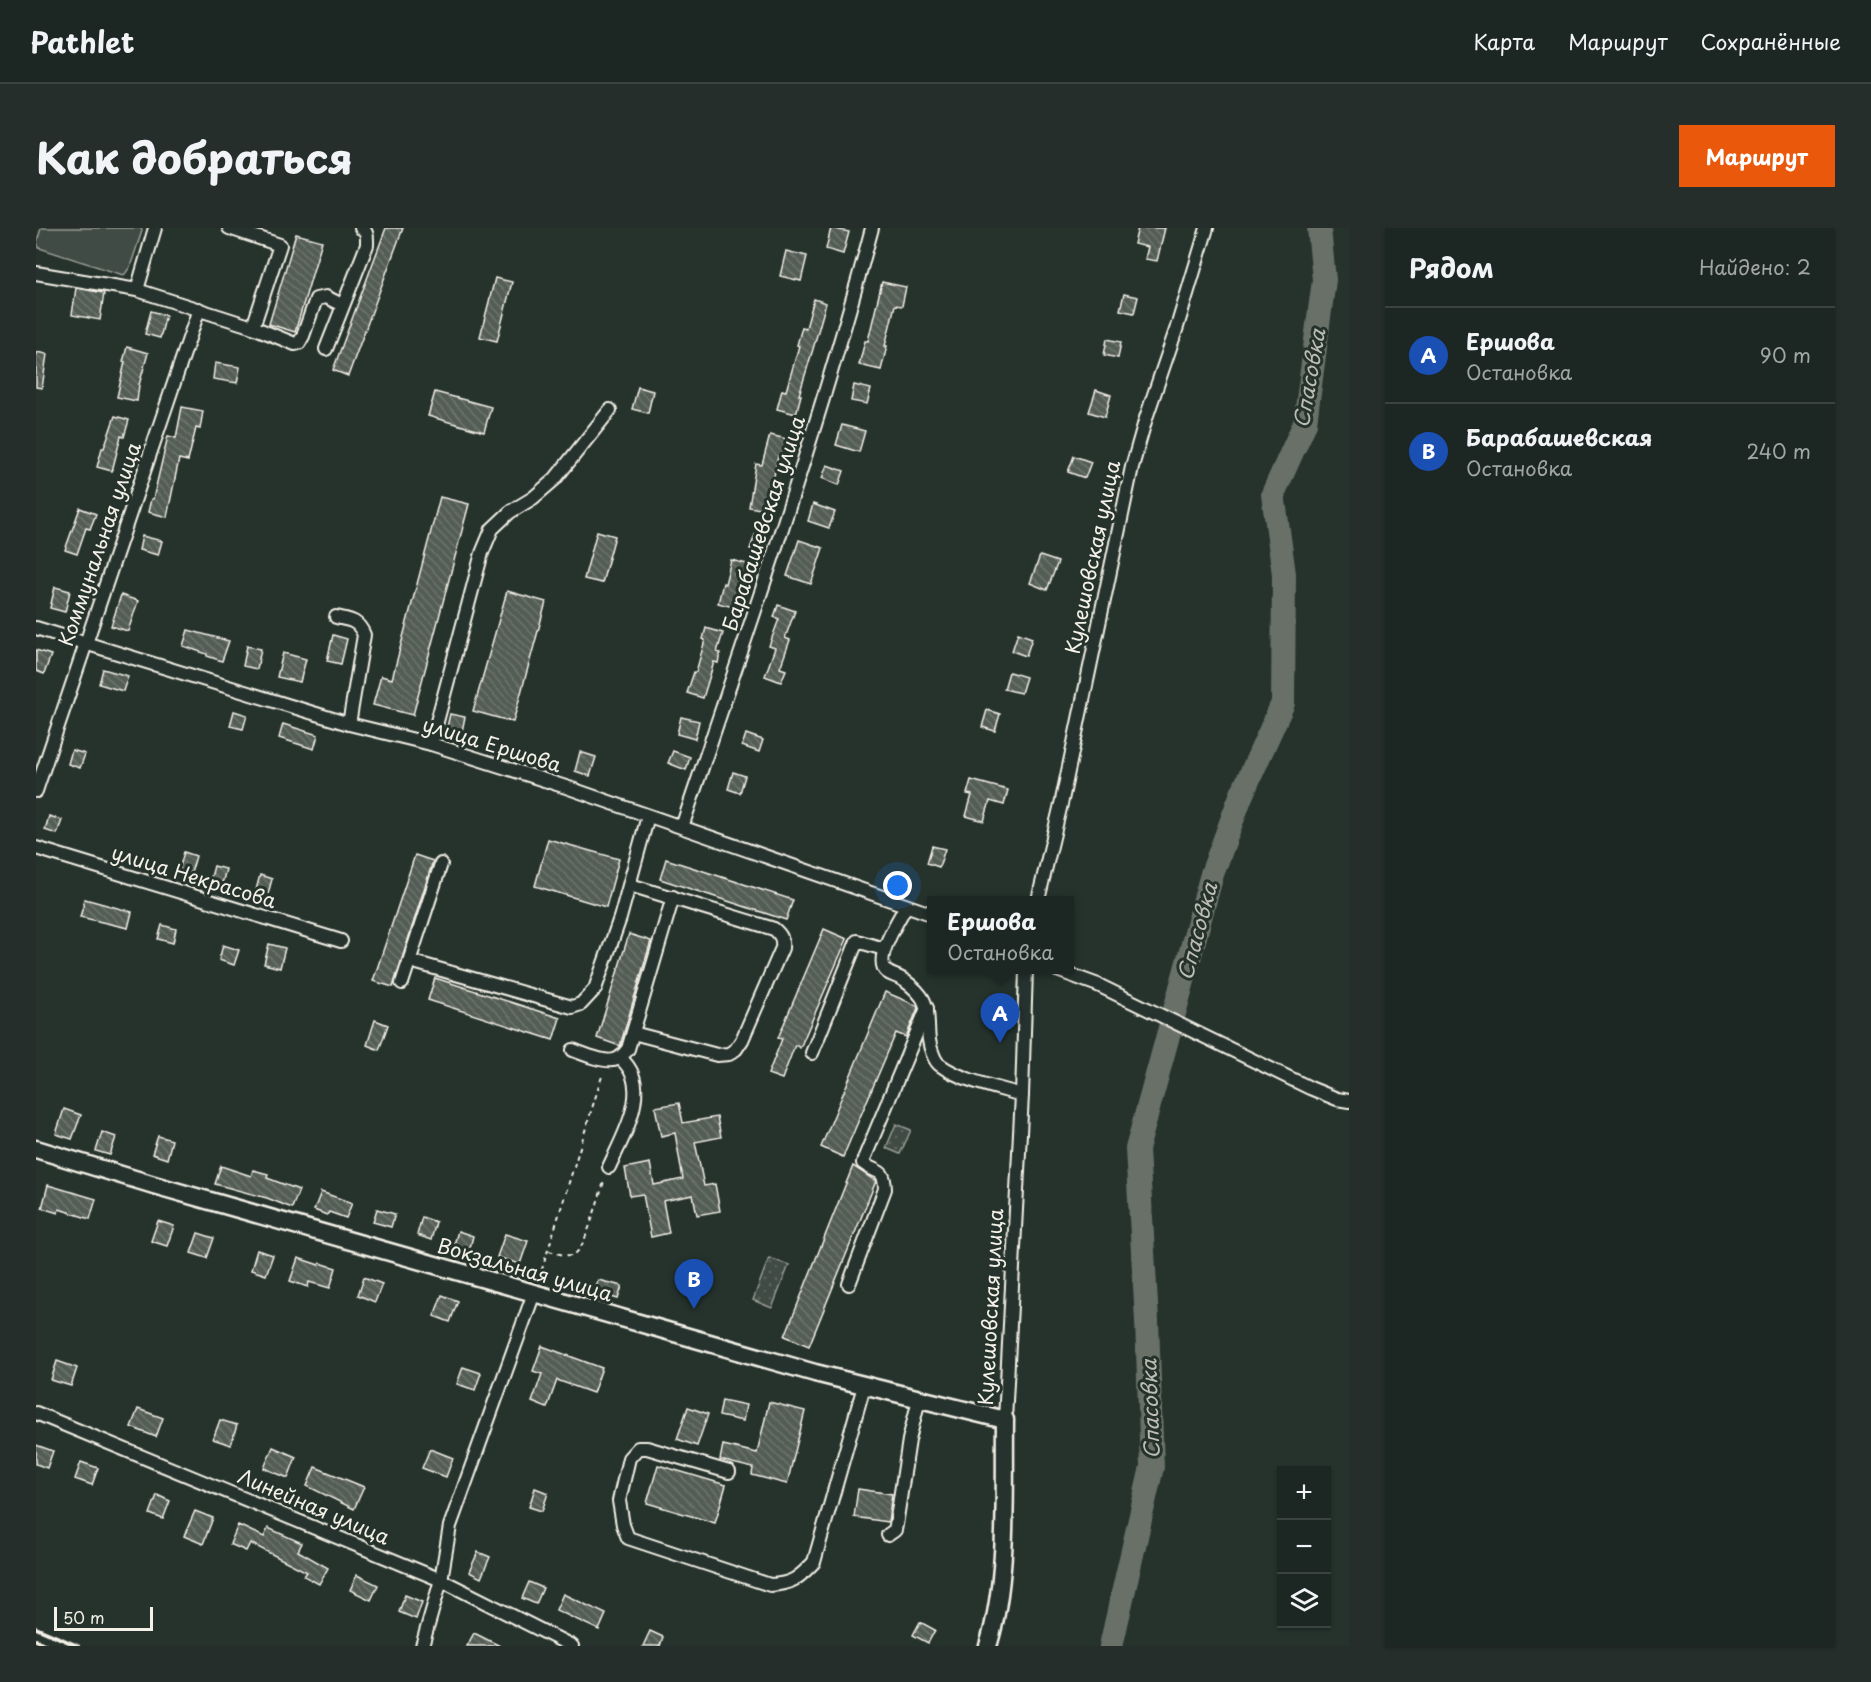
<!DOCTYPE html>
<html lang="ru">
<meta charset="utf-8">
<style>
:root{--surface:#1c2622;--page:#252e2a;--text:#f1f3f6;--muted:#a0a5a5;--line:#3a4340;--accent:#ea580c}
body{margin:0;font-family:"Playpen Sans",sans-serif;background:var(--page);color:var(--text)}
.controls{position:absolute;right:18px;bottom:18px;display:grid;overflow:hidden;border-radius:0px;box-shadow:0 2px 4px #0004}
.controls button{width:54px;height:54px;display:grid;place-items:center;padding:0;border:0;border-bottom:2px solid var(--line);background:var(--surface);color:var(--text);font:30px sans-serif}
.scale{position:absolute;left:18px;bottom:15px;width:99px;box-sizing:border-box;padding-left:6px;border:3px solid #f4f1e8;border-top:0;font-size:16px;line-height:21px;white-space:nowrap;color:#f4f1e8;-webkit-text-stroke:4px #26332d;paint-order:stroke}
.you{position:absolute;left:862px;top:658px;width:21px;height:21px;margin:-15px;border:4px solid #fff;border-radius:50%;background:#1a73e8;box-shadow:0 0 0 9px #1a73e833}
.badge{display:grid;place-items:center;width:39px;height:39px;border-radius:50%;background:var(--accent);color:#fff;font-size:20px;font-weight:700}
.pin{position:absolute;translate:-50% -50px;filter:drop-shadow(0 2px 3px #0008)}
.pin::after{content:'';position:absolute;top:32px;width:21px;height:18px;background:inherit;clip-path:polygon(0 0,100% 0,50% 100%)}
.popup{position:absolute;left:891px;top:668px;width:147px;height:78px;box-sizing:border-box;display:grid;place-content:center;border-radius:0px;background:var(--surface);filter:drop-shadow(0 2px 4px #0005);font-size:20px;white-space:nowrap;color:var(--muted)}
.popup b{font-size:22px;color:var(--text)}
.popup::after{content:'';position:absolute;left:50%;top:100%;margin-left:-12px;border:12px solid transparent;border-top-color:var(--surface)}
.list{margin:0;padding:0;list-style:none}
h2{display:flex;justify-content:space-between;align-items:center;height:78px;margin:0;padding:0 24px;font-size:26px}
h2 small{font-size:20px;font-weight:400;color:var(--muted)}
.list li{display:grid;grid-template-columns:39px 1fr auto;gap:18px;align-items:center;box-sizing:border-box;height:96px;padding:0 24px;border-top:2px solid var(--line)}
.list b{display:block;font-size:22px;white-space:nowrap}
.list p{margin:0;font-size:20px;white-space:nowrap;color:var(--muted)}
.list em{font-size:20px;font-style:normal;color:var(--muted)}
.icon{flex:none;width:33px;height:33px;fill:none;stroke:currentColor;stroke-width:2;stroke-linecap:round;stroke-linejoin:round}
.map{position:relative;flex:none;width:1313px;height:1418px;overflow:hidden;border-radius:0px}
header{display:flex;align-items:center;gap:36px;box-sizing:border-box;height:84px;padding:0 30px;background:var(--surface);border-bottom:2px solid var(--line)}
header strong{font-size:28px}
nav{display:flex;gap:33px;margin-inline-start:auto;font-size:21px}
.intro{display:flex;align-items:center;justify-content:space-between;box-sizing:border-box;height:144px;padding:0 36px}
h1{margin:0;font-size:42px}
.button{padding:15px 27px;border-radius:0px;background:var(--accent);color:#fff;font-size:21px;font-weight:700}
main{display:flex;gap:36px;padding:0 36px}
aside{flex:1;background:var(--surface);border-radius:0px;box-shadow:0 2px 4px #0004}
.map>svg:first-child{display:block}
.green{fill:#414b45;stroke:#9a9e96;stroke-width:1.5}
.park{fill:url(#park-dots);stroke:#9a9e96;stroke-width:1.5}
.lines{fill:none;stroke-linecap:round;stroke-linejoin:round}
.river{stroke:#676f68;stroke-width:24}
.building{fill:url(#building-back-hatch);stroke:#f4f1e8;stroke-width:1.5}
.minor-casing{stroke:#f4f1e8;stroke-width:16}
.major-casing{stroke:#f4f1e8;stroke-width:21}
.path{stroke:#f4f1e8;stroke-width:2;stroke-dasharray:4.5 4.5;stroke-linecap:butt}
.minor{stroke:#26332d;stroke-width:12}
.major{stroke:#26332d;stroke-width:16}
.rail{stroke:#f4f1e8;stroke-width:4}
.labels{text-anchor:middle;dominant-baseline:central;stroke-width:6;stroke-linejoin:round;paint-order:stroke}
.street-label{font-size:20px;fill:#f4f1e8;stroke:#26332d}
.water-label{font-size:21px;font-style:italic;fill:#bcbdb5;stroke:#26332d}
</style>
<header>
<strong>Pathlet</strong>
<nav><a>Карта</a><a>Маршрут</a><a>Сохранённые</a></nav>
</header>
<div class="intro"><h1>Как добраться</h1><a class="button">Маршрут</a></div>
<main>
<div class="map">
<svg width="1313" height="1418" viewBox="0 0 1313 1418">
<defs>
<pattern id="park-dots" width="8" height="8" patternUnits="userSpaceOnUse" patternTransform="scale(1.5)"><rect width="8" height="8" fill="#414b45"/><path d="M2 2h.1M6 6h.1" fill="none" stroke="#5d6560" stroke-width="1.8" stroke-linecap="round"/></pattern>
<pattern id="building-back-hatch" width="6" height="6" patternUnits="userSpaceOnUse" patternTransform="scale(1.5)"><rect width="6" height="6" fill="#525c55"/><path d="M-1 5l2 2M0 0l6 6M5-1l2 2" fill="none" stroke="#6c746d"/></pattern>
</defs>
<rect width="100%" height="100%" fill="#26332d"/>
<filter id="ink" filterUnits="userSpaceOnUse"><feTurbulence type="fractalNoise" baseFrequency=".0167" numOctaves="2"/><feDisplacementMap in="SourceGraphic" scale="12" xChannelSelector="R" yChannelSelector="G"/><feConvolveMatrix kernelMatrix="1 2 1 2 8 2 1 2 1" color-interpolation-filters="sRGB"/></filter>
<g filter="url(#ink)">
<path class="green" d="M5 0H105L106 3 94 39 89 46 87 47 3 20 1 14Z"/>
<g class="park">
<path d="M860 896 875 902 864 926 850 920Z"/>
<path d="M733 1030 753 1037 736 1080 717 1072Z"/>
</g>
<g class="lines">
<path class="river" d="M1075 1418 1116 1239 1111 1093 1101 921 1176 646 1205 568 1247 475 1248 346 1237 266 1269 195 1288 52 1283 0"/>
</g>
<g class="building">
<path d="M350 0H367L312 148 297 142Z"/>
<path d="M795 0 813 4 807 26 790 21Z"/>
<path d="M1102 0H1129L1121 33 1109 31 1112 19 1098 16Z"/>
<path d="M260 6 286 13 259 104 233 96Z"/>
<path d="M750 23 771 28 765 53 744 48Z"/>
<path d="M459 50 476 54 461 113 444 109Z"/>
<path d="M846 54 870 59 866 78 859 77 849 118H851L845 142 823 137 829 113H832Z"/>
<path d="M40 60 68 65 64 92 36 87Z"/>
<path d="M1088 66 1102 69 1098 85 1084 82Z"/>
<path d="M778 71 790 75 777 121 763 167H765L760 186 741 181 746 162 750 163 763 118 761 117 766 99 770 100Z"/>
<path d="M115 83 130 87 124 110 109 106Z"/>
<path d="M1071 111 1085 114 1082 130 1068 127Z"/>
<path d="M91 119 112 125 103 157 101 173 81 169 89 134H87Z"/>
<path d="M0 124 11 126 6 160 0 159Z"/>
<path d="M179 135 204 139 201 155 177 151Z"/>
<path d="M818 157 835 161 831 176 815 173Z"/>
<path d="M602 159 617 163 612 185 596 181Z"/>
<path d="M1060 162 1075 167 1069 189 1053 184Z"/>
<path d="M399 164 455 179 448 204 392 188Z"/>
<path d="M146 179 167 183 164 201 160 200 152 233 143 231 131 289 112 284 115 271H117L132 208 140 210Z"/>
<path d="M79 188 93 192 88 209 85 208 76 243 61 239 66 220H68Z"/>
<path d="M806 197 829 203 823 224 800 217Z"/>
<path d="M734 207 755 212 750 230 742 228 734 268 738 269 735 283 713 279 720 236 726 237Z"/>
<path d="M1038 228 1055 234 1049 250 1032 244Z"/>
<path d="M791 237 808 243 803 257 786 250Z"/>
<path d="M404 269 433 276 377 487 337 477 345 448 356 451Z"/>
<path d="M777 276 799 284 793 300 772 293Z"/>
<path d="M44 280 60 286 54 301 50 300 41 326 29 322Z"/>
<path d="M561 303 579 308 566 355 548 351Z"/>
<path d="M719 307 731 311 727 325 714 321Z"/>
<path d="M106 308 126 313 122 327 103 322Z"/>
<path d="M763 312 787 320 775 356 751 348Z"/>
<path d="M1004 328 1022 334 1011 362 994 355Z"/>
<path d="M695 332 715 337 712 351 709 350 701 380 682 375 687 355 689 356Z"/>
<path d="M19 359 34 363 29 384 14 380Z"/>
<path d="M471 363 510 374 477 494 437 483Z"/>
<path d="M85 367 102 373 92 403 75 398Z"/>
<path d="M742 377 759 383 749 410 754 412 744 440 750 442 745 454 729 448 739 420 733 418 743 391 738 389Z"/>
<path d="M670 400 687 405 681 424 684 425 682 435 678 434 667 470 651 465 658 444H660L669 412 667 411Z"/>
<path d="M152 402 193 413 186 433 171 428V426L147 418Z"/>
<path d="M982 405 996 410 990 428 976 423Z"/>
<path d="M297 407 311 411 305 436 291 433Z"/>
<path d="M211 418 225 421 221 441 207 438Z"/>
<path d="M0 422 15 427 8 446 0 443Z"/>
<path d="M247 425 270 431 264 454 241 449Z"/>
<path d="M67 441 92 448 87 463 63 456Z"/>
<path d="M973 444 990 449 985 465 968 461Z"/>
<path d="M951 482 964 486 959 503 946 499Z"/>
<path d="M198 483 211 487 207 501 194 498Z"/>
<path d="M414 486 429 489 426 503 411 499Z"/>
<path d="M645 489 663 493 659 511 641 506Z"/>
<path d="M247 496 282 507 278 521 243 510Z"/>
<path d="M710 506 727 512 723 524 706 518Z"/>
<path d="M36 522 49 526 44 540 32 536Z"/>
<path d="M637 523 654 529 650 542 632 535Z"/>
<path d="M544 524 560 529 554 548 539 543Z"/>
<path d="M697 544 709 548 704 565 692 561Z"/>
<path d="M935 552 972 562 968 577 954 573 948 593 930 588 936 567 931 566Z"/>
<path d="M13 588 26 592 21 606 9 602Z"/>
<path d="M512 611 583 631 570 679 499 658Z"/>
<path d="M896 618 909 621 903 639 891 635Z"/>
<path d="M148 624 160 628 155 645 143 642Z"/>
<path d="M379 627 397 633 357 759 337 753Z"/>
<path d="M630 631 757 672 750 692 624 651Z"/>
<path d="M178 638 190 641 186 656 174 653Z"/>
<path d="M224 647 236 651 232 666 220 662Z"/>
<path d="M49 671 96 684 92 700 44 689Z"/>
<path d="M126 697 140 701 137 715 122 711Z"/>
<path d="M788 701 811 711 764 820 759 817 746 851 732 846 746 811 742 810Z"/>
<path d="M593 706 615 713 584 818 561 810Z"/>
<path d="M233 716 249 720 244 740 228 736Z"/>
<path d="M187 717 203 722 198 737 183 732Z"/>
<path d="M399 750 524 790 517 812 392 772Z"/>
<path d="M849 764 880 777 882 780 870 809 860 805 807 929 785 919Z"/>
<path d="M339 792 352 797 343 822 331 817Z"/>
<path d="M643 875 647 895 681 889 685 909 659 914 668 958 679 956 684 983 661 987 657 967 627 973 633 1005 615 1009 607 966 594 968 589 940 614 935 618 957 647 951 639 905 625 908 619 879Z"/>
<path d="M28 881 45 887 36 911 20 906Z"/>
<path d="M66 904 80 909 74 927 60 923Z"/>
<path d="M122 908 136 912 131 931 116 926Z"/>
<path d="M185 938 215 948 217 942 232 946 231 950 263 962 256 980 231 970 179 956Z"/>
<path d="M817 938 840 953 773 1118 749 1108Z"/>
<path d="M12 957 60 971 54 991 23 981 22 985 6 980Z"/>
<path d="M285 964 316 975 310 990 293 984 291 987 278 982Z"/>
<path d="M341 981 359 986 355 999 337 994Z"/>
<path d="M386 989 400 994 395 1012 381 1007Z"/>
<path d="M122 993 138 998 131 1018 115 1013Z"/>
<path d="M422 1003 437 1008 433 1024 417 1020Z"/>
<path d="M162 1005 178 1010 171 1030 155 1025Z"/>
<path d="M469 1006 492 1013 484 1036 461 1029Z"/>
<path d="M221 1022 237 1027 230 1047 215 1042Z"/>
<path d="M262 1030 283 1037 284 1035 300 1040 294 1060 273 1054 272 1059 254 1053Z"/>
<path d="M328 1049 346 1056 339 1074 322 1067Z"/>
<path d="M562 1052 586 1058 582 1071 559 1064Z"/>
<path d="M406 1067 422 1073 414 1094 398 1088Z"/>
<path d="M506 1118 566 1140 557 1165 521 1152 511 1180 496 1174 506 1146 497 1143Z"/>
<path d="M21 1133 41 1140 35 1158 15 1152Z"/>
<path d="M427 1139 445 1145 439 1162 421 1156Z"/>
<path d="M686 1172 710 1177 707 1193 683 1188Z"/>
<path d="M733 1174 769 1183 751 1256 716 1247 717 1240 684 1232 687 1217 721 1225Z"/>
<path d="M652 1179 672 1186 661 1218 641 1211Z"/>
<path d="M102 1181 127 1190 120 1209 95 1199Z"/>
<path d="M184 1192 201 1197 195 1217 177 1211Z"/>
<path d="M0 1217 17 1223 11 1240 0 1236Z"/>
<path d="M237 1219 260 1229 252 1250 228 1240Z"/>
<path d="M394 1221 417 1230 410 1249 386 1240Z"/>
<path d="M45 1234 62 1240 56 1257 39 1251Z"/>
<path d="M622 1237 690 1257 679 1295 611 1275Z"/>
<path d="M279 1239 328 1259 318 1281 271 1258Z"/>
<path d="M499 1260 512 1265 506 1283 493 1279Z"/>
<path d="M822 1261 856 1266 852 1294 818 1289Z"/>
<path d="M121 1267 134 1273 127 1291 114 1286Z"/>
<path d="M159 1283 177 1290 167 1316 148 1308Z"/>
<path d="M202 1297 228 1309 232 1300 266 1315 262 1323 292 1340 283 1356 268 1348 271 1344 214 1315 210 1323 194 1316Z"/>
<path d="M442 1324 454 1329 445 1350 433 1344Z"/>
<path d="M321 1347 342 1357 335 1372 314 1362Z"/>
<path d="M493 1354 507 1360 500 1376 486 1370Z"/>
<path d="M527 1366 570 1386 563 1402 520 1382Z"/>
<path d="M369 1367 386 1374 380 1391 363 1384Z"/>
<path d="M884 1394 899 1402 892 1415 877 1407Z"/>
<path d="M614 1403 627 1409 624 1418H607Z"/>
<path d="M438 1405 464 1418H431Z"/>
</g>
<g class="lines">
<g class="minor-casing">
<g id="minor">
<path d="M193 0 244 17 217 99"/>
<path d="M0 45 101 62 217 99 259 116 263 115 267 108 280 71 290 69 306 77"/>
<path d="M101 62 119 0"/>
<path d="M290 121 331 17C331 10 332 3 325 0"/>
<path d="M300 389C314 392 322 392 328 407L313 496"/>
<path d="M0 400 313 496 395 516 533 560 895 686"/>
<path d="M395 516 446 325 456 301 474 284 497 270 519 251 574 182"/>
<path d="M0 563 163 81"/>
<path d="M646 599C713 400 782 203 836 0"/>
<path d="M0 620 305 713"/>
<path d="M594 657 738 701C745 707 747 711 746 720L706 812 700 821 693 826 681 827 597 805"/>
<path d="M1002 672 1026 572 1096 239 1110 190 1141 99 1171 0"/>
<path d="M870 678C863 691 836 732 851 744 855 747 860 748 864 750 870 753 880 761 885 768 894 780 891 798 893 812 894 819 898 833 904 837 924 852 962 860 986 867"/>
<path d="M374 733 536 779 545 776 559 761 584 690 612 588"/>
<path d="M1021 742 1062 757 1274 860 1301 871 1313 873"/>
<path d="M366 755 405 636"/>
<path d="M537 822C547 826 572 836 581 831 586 829 589 824 592 821L637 669"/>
<path d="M776 825 821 713 848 721"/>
<path d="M573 939C587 908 618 858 584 830"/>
<path d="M813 1056 849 961C848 938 841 947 827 935L828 931 891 780"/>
<path d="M0 1185 405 1352 536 1418"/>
<path d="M969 1192 986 867 990 742"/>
<path d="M693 1244 611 1220H602L593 1230 583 1273 587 1297 592 1310 734 1357C756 1356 763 1350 778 1334L828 1158"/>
<path d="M852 1307 859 1302 860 1297 873 1212 883 1171"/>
<path d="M386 1418 405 1352 414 1298 498 1065"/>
</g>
</g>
<g class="major-casing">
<path id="major" d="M0 921 118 957 779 1145 969 1192C968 1262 973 1351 952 1418"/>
</g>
<g class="path">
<path d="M513 1023C521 1025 533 1030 540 1025 550 1018 564 964 569 951"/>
<path d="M503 1051 567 845"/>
</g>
<use href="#minor" class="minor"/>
<use href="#major" class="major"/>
<g class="rail">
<path d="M0 1400 42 1418"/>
<path d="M0 1412 12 1418"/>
</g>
</g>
</g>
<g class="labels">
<g class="street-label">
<text transform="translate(727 295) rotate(-72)">Барабашевская улица</text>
<text transform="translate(63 316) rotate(-71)">Коммунальная улица</text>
<text transform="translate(1056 329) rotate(-78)">Кулешовская улица</text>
<text transform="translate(456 516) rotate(17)">улица Ершова</text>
<text transform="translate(158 648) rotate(17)">улица Некрасова</text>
<text transform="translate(489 1041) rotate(16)">Вокзальная улица</text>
<text transform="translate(954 1079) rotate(-87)">Кулешовская улица</text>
<text transform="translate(278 1278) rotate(23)">Линейная улица</text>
</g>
<g class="water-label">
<text transform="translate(1272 150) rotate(-80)">Спасовка</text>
<text transform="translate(1160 703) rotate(-75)">Спасовка</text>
<text transform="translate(1113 1181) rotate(-92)">Спасовка</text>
</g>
</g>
</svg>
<div class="controls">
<button>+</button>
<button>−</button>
<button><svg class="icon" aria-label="layers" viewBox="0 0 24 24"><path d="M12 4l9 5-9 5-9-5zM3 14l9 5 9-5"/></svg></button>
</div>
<div class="scale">50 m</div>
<div class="you"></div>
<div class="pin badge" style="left:964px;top:815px;background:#1a4fb4">A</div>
<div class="popup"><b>Ершова</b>Остановка</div>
<div class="pin badge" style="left:658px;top:1081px;background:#1a4fb4">B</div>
</div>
<aside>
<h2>Рядом<small>Найдено: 2</small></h2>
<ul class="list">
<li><span class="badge" style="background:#1a4fb4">A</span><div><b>Ершова</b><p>Остановка</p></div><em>90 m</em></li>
<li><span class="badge" style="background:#1a4fb4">B</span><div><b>Барабашевская</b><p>Остановка</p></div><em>240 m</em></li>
</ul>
</aside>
</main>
